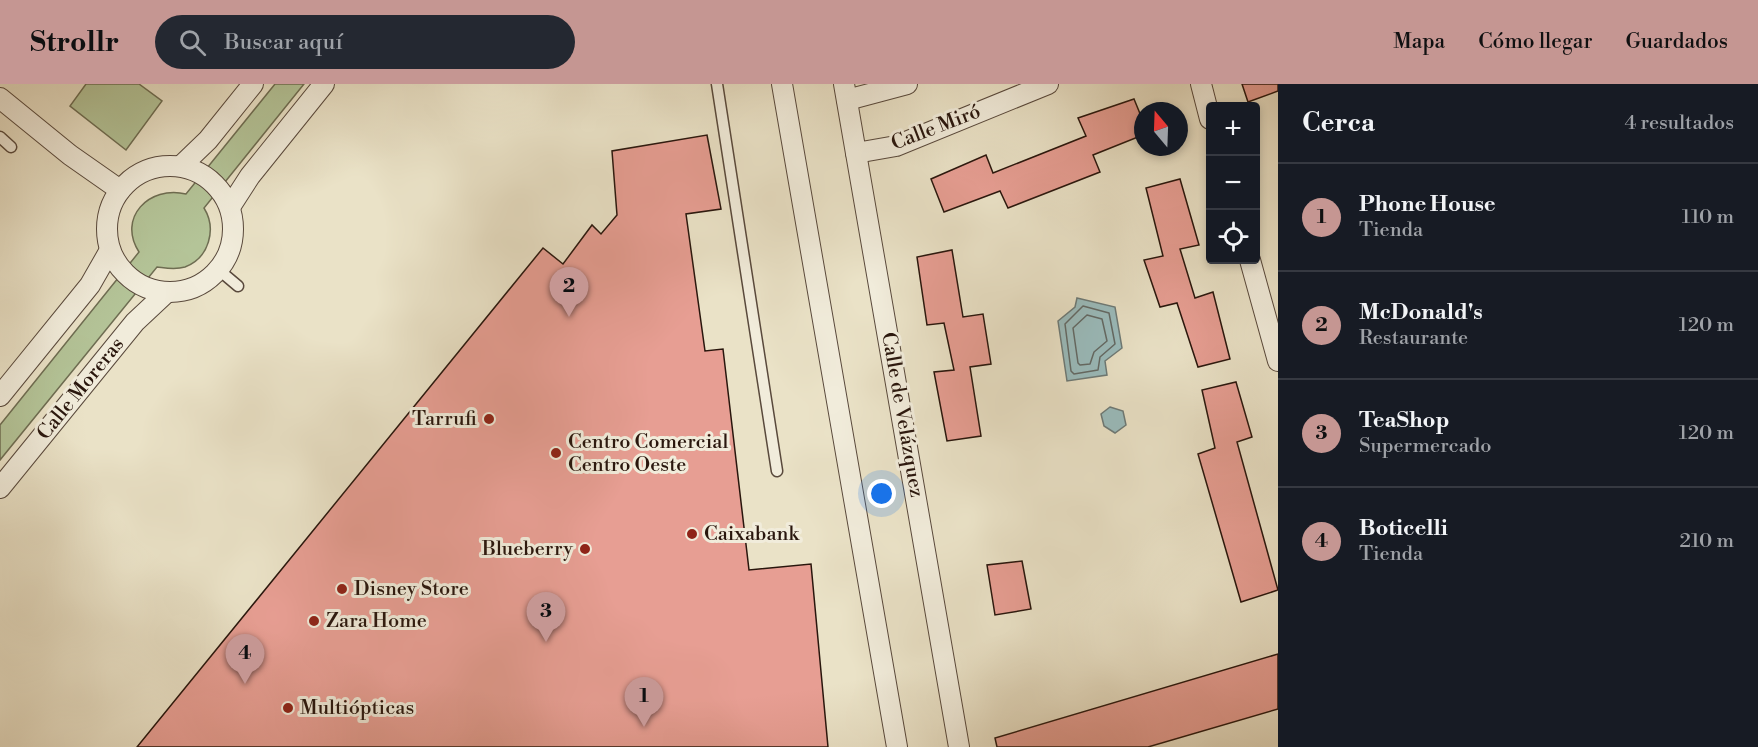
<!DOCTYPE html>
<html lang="es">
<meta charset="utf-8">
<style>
:root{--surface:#171b24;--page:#242831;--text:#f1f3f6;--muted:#9ea1a6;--line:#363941;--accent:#c59692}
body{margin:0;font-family:"Libre Bodoni",serif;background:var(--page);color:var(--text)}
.controls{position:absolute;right:18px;top:18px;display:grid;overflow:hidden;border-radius:6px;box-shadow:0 3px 9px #0003}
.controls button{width:54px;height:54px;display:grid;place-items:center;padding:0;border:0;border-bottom:2px solid var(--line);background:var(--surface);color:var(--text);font:30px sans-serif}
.compass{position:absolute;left:1134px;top:18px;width:54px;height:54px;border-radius:50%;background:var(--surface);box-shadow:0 3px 9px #0003;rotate:341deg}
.you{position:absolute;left:882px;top:410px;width:21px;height:21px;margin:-15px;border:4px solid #fff;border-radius:50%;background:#1a73e8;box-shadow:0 0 0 9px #1a73e833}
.badge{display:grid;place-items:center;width:39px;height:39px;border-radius:50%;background:var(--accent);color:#111;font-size:20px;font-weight:700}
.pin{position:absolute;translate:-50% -50px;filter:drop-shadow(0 2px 3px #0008)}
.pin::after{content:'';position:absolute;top:32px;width:21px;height:18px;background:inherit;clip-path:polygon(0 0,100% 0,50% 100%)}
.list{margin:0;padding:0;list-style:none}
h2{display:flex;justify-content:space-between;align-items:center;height:78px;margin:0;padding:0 24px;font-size:26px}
h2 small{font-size:20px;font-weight:400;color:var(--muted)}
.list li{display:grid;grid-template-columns:39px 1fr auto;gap:18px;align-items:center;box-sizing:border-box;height:108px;padding:0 24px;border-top:2px solid var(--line)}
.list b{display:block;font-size:22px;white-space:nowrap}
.list p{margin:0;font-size:20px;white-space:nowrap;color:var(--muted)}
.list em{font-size:20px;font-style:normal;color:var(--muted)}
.icon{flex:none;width:33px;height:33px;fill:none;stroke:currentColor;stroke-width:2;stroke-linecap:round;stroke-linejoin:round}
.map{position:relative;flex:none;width:1278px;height:663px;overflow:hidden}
header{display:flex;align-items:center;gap:36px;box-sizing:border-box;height:84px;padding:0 30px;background:var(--accent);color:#111}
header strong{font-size:28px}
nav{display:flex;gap:33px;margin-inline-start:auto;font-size:21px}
.search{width:420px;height:54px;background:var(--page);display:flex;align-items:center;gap:15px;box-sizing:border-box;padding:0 21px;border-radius:33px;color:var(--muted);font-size:22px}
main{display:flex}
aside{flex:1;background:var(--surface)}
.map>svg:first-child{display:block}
.green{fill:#b4c498;stroke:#6e6d52;stroke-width:1.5}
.water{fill:#9abcbd;stroke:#6d7a77;stroke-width:1.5}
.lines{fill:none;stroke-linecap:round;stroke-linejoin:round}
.shore{stroke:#626965;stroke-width:1.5}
.building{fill:#e79e93;stroke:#29160d;stroke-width:1.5}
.lane-casing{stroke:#59493c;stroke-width:13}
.street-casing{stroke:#59493c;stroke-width:22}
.lane{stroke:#f1ecdb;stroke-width:10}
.street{stroke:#f1ecdb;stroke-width:20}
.poi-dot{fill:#8f2418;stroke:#f1ecdb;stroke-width:2}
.labels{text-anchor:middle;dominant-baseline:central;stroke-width:6;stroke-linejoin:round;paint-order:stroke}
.street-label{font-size:20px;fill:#29160d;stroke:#f1ecdb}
.poi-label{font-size:20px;fill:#29160d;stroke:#f1ecdb;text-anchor:start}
</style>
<header>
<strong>Strollr</strong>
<div class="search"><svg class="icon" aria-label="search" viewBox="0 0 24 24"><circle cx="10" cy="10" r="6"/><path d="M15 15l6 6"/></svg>Buscar aquí</div>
<nav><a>Mapa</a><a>Cómo llegar</a><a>Guardados</a></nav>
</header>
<main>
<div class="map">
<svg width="1278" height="663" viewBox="0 0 1278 663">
<rect width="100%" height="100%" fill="#eae2c7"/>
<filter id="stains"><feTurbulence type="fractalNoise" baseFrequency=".00333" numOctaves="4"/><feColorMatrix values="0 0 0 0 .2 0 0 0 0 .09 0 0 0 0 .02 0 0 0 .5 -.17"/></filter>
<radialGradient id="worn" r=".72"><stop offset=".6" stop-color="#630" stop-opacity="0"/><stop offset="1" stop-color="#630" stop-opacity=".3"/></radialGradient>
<g class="green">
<path d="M86 0H139L162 17 126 66 70 22Z"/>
<path d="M275 0H304L204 124C217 145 209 174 185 183 175 186 166 184 157 183L0 376V341L139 168C117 134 149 101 186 110Z"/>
</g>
<g class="water">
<path d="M1077 214 1115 223 1122 264 1105 277 1107 291 1067 297 1058 237 1075 223Z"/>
<path d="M1110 323 1123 327 1126 341 1115 349 1104 342 1101 330Z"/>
</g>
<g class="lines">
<g class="shore">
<path d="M1083 222 1109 229 1115 260 1100 273 1098 286 1074 290 1071 287 1065 240Z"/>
<path d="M1087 231 1102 235 1107 257 1094 268 1090 280 1080 281 1078 279 1073 244Z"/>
</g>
</g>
<g class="building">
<path d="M1242 0H1278V7L1248 18Z"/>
<path d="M1134 15 1143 37V51L1093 71 1100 88 1008 124 1000 107 944 128 931 95 986 71 993 89 1086 52 1078 34Z"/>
<path d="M707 51 721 125 686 130 705 267 723 265 749 486 811 480 828 663H137L543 164 563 180 592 141 601 150 617 131 612 67Z"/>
<path d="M1180 95 1199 161 1180 165 1195 214 1213 208 1230 275 1198 283 1177 219 1160 223 1144 176 1163 172 1146 104Z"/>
<path d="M952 166 963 233 983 230 991 280 970 283 981 352 947 357 934 288 954 286 944 239 927 241 917 173Z"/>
<path d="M1236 298 1252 353 1237 358 1278 506 1241 518 1198 370 1215 364 1202 306Z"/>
<path d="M1022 477 1031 525 995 531 987 481Z"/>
<path d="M1278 570V625L1148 663H997L995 654Z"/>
</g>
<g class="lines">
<g class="lane-casing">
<g id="lane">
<path d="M717 0 777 387"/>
<path d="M0 53 11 63"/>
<path d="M219 186 238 202"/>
</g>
</g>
<g class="street-casing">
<g id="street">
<path d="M782 0 897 663"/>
<path d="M844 0 959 663"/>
<path d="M1201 0 1210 35"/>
<path d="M0 14 70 71 120 106"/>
<path d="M847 16 907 0"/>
<path d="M856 69 896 62 1048 0"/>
<circle cx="170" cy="145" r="63"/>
<path d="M181 82 208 56 253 0"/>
<path d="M230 123 250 92 324 0"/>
<path d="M1250 176 1278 277"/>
<path d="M0 312 90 201 110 166"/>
<path d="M0 404 135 238 166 209"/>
</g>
</g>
<use href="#lane" class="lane"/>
<use href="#street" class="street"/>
</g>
<g class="poi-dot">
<circle cx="489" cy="335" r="6"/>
<circle cx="556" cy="369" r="6"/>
<circle cx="692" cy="450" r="6"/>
<circle cx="585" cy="465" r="6"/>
<circle cx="342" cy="505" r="6"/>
<circle cx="314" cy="537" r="6"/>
<circle cx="288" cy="624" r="6"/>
</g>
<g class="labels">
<g class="street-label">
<text transform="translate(936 44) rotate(-21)">Calle Miró</text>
<text transform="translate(81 305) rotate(-51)">Calle Moreras</text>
<text transform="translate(902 331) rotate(80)">Calle de Velázquez</text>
</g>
<g class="poi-label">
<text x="477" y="335" text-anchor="end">Tarrufi</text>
<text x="568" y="358">Centro Comercial<tspan x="568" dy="23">Centro Oeste</tspan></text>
<text x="704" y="450">Caixabank</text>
<text x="573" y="465" text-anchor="end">Blueberry</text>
<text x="354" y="505">Disney Store</text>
<text x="326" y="537">Zara Home</text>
<text x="300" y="624">Multiópticas</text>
</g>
</g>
<rect width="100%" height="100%" filter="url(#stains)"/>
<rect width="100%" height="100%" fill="url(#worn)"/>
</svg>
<div class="controls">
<button>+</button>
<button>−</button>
<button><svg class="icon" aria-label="locate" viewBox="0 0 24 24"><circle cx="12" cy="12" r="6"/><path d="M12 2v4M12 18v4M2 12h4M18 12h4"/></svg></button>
</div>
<svg class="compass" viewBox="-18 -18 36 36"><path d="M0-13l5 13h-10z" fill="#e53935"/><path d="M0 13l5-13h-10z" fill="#9ea1a6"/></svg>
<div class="you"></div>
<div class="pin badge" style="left:644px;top:643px">1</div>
<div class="pin badge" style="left:569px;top:233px">2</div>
<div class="pin badge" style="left:546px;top:558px">3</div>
<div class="pin badge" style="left:245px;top:600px">4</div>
</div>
<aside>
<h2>Cerca<small>4 resultados</small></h2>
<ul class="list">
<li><span class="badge">1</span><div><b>Phone House</b><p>Tienda</p></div><em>110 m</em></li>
<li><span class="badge">2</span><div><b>McDonald's</b><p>Restaurante</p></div><em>120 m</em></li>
<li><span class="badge">3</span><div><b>TeaShop</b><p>Supermercado</p></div><em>120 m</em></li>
<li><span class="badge">4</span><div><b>Boticelli</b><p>Tienda</p></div><em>210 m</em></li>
</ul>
</aside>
</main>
